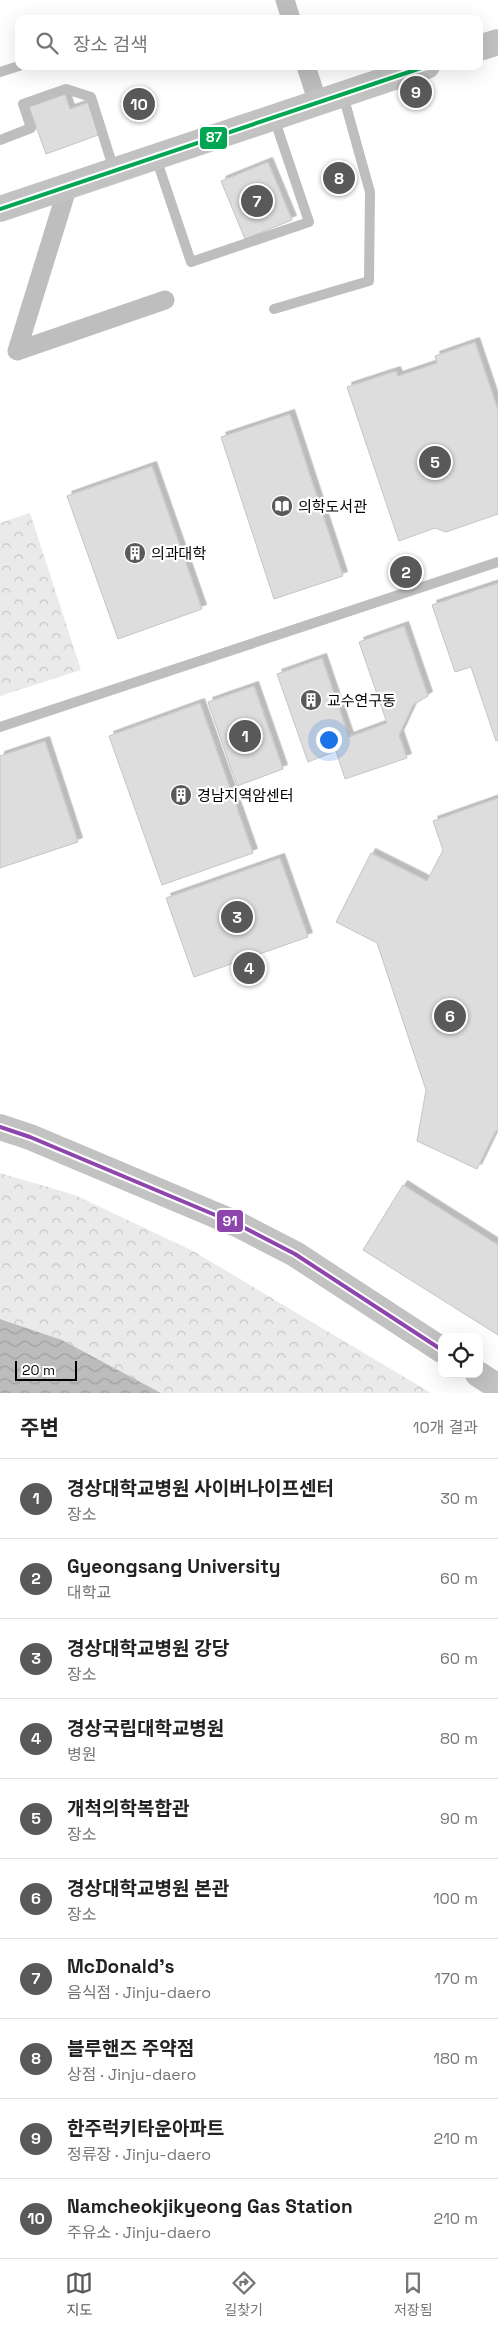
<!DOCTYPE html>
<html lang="ko">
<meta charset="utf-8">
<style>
:root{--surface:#fff;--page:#f6f6f6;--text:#222;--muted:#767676;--line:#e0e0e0;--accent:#595959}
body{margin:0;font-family:"Space Grotesk","Noto Sans KR",sans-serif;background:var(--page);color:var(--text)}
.controls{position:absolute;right:15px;bottom:15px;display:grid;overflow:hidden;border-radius:10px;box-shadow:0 5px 20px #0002}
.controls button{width:45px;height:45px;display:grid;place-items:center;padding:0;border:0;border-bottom:1px solid var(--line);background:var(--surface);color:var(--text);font:25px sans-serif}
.scale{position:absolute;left:15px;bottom:12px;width:62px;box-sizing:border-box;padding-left:5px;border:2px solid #000;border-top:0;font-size:14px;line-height:18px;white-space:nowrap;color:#000;-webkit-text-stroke:4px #fff;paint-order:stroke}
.you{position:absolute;left:328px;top:739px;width:18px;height:18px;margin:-12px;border:4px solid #fff;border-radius:50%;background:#1a73e8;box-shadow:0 0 0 8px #1a73e833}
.badge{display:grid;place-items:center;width:32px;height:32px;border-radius:50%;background:var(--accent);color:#fff;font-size:16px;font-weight:700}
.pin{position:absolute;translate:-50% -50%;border:2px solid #fff;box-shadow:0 1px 5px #0006}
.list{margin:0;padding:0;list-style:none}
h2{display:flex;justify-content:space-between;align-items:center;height:65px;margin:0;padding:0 20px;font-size:21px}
h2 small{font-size:16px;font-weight:400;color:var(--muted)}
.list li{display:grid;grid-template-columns:32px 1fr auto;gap:15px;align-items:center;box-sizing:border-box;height:80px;padding:0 20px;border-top:1px solid var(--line)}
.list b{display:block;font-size:19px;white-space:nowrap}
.list p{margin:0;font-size:16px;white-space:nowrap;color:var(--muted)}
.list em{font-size:16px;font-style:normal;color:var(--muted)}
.icon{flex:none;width:28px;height:28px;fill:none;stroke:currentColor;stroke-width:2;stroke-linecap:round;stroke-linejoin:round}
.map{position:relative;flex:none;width:498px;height:1393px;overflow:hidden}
.search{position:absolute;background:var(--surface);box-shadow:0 5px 20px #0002;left:15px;right:15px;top:15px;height:55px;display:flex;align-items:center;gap:12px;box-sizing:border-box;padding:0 18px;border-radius:10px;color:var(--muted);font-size:19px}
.sheet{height:865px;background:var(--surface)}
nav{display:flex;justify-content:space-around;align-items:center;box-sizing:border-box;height:70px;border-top:1px solid var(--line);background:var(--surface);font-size:14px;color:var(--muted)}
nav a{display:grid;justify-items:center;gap:2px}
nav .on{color:var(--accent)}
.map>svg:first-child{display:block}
.forest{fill:url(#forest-crowns)}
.water{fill:url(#water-waves)}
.building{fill:#ddd;stroke:#c5c5c5;filter:url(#shadow)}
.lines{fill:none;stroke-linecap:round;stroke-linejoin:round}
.lane{stroke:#bebebe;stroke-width:10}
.street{stroke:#bebebe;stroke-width:19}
.secondary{stroke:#c2c2c2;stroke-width:26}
.bus-1-casing{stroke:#fff;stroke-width:8}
.bus-2-casing{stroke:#fff;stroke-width:8}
.bus-1{stroke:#8e44ad;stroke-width:4}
.bus-2{stroke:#00a651;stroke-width:4}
.labels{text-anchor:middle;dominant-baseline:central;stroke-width:4.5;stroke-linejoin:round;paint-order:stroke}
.poi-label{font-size:15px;fill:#000;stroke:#fff;text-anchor:start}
.line-badge{stroke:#fff;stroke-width:2}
.badge-label{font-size:14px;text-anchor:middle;font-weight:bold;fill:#fff}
</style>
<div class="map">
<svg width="498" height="1393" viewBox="0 0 498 1393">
<defs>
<pattern id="forest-crowns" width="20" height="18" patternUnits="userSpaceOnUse" patternTransform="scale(1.25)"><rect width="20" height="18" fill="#eaeaea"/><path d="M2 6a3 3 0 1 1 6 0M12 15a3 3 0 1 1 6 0" fill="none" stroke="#c7c7c7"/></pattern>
<pattern id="water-waves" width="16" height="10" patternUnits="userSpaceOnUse" patternTransform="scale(1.25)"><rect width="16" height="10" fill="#bcbcbc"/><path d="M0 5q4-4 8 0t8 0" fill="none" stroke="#a0a0a0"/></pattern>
<filter id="shadow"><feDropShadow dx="4.5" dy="-4.5" stdDeviation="0" flood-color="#0004"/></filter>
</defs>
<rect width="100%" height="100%" fill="#fff"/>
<g class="forest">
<path d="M30 513 81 670 0 696V523Z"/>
<path d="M0 1173 75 1195 193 1251 431 1393H161L62 1340 0 1319Z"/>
</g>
<path class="water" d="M0 1319 62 1340 161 1393H0Z"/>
<g class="building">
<path d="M64 91 70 109 90 102 101 134 46 154 28 104Z"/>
<path d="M268 162 292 220 245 239 221 181Z"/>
<path d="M475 342 498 410V514L446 532 435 528 399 541 347 387 396 371 398 376 437 363 435 356Z"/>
<path d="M290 414 343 576 274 599 221 437Z"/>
<path d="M152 466 202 609 118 639 67 496Z"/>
<path d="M498 583V740L496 741 471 667 455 672 432 605Z"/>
<path d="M404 626 428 696 413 705 399 735 407 758 345 779 336 751 308 762 277 674 322 658 349 737 387 723 359 642Z"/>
<path d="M254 686 283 769 237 786 208 702Z"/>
<path d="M200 703 253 853 162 885 109 736Z"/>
<path d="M45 741 78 842 0 868V756Z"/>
<path d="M498 798V1131L495 1132 477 1169 417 1141 426 1090 377 943 336 922 371 853 427 881 443 850 433 821Z"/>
<path d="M280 858 308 937 194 977 166 898Z"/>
<path d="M403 1185 498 1245V1335L363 1250Z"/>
</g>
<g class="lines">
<g class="lane">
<path d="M0 72 19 66"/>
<path d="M0 140 31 128 23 104 66 89 91 97 114 170"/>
<path d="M156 158 191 262 309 222 274 118"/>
<path d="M274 309 369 281 370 192 343 95"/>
<path d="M0 727 498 562"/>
</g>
<g class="street">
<path d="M285 0 291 19"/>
<path d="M306 66 318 103"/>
<path d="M68 186 17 351 165 300"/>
</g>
<g class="secondary">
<path d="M479 48 498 42"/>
<path d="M0 209 427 66"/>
<path d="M0 1127 30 1137 239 1225 295 1254 442 1350"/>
<path d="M478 1374 498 1387"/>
</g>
<g class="bus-1-casing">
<path id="bus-1" d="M0 1127 30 1137 239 1225 295 1254 442 1350"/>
</g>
<g class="bus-2-casing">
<path id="bus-2" d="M0 209 427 66"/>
</g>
<use href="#bus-1" class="bus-1"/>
<use href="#bus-2" class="bus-2"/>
</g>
<defs>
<g id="library-disc" transform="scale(1.125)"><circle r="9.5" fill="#595959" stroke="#fff"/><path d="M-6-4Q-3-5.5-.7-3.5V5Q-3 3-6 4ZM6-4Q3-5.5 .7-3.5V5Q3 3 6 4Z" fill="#fff"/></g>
<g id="building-disc" transform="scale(1.125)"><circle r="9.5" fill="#595959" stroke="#fff"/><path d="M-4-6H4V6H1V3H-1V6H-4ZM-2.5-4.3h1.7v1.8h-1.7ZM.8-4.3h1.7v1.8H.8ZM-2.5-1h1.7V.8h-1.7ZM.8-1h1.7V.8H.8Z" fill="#fff"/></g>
</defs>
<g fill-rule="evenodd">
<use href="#library-disc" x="282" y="506"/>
<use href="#building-disc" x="135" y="553"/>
<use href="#building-disc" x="311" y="700"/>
<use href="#building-disc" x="181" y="795"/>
</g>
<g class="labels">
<g class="poi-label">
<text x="298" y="506">의학도서관</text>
<text x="151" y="553">의과대학</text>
<text x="327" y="700">교수연구동</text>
<text x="197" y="795">경남지역암센터</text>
</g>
</g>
<g class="line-badge">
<rect x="199" y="126" width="29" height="24" rx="5" fill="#00a651"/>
<rect x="216" y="1209" width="28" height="24" rx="5" fill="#8e44ad"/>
</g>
<g class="badge-label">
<text x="214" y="142">87</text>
<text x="230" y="1226">91</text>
</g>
</svg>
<div class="controls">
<button><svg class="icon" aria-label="locate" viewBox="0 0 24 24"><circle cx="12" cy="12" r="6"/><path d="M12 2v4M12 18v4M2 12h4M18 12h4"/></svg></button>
</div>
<div class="scale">20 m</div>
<div class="you"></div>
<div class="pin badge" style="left:245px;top:736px">1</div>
<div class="pin badge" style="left:406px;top:572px">2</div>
<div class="pin badge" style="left:237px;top:917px">3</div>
<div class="pin badge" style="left:249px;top:968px">4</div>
<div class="pin badge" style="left:435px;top:462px">5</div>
<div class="pin badge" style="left:450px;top:1016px">6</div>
<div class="pin badge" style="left:257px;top:201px">7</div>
<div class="pin badge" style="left:339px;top:178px">8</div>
<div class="pin badge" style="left:416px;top:92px">9</div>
<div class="pin badge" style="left:139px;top:104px">10</div>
<div class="search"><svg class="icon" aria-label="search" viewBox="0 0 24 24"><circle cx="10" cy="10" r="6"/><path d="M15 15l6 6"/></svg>장소 검색</div>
</div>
<section class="sheet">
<h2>주변<small>10개 결과</small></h2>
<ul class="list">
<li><span class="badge">1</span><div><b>경상대학교병원 사이버나이프센터</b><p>장소</p></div><em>30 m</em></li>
<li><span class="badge">2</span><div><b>Gyeongsang University</b><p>대학교</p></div><em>60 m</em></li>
<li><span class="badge">3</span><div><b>경상대학교병원 강당</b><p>장소</p></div><em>60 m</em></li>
<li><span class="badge">4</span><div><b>경상국립대학교병원</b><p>병원</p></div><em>80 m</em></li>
<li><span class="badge">5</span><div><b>개척의학복합관</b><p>장소</p></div><em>90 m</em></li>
<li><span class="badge">6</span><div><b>경상대학교병원 본관</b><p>장소</p></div><em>100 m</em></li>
<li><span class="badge">7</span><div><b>McDonald's</b><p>음식점 · Jinju-daero</p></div><em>170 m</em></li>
<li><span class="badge">8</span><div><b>블루핸즈 주약점</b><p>상점 · Jinju-daero</p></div><em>180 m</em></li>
<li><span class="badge">9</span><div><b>한주럭키타운아파트</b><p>정류장 · Jinju-daero</p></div><em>210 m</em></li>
<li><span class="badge">10</span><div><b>Namcheokjikyeong Gas Station</b><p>주유소 · Jinju-daero</p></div><em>210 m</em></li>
</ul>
</section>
<nav>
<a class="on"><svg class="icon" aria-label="map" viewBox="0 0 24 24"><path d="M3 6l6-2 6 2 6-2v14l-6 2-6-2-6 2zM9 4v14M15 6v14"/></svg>지도</a>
<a><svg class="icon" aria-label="directions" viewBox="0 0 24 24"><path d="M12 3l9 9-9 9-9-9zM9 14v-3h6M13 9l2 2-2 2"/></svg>길찾기</a>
<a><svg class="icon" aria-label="saved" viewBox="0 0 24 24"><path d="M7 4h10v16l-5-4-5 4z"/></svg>저장됨</a>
</nav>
